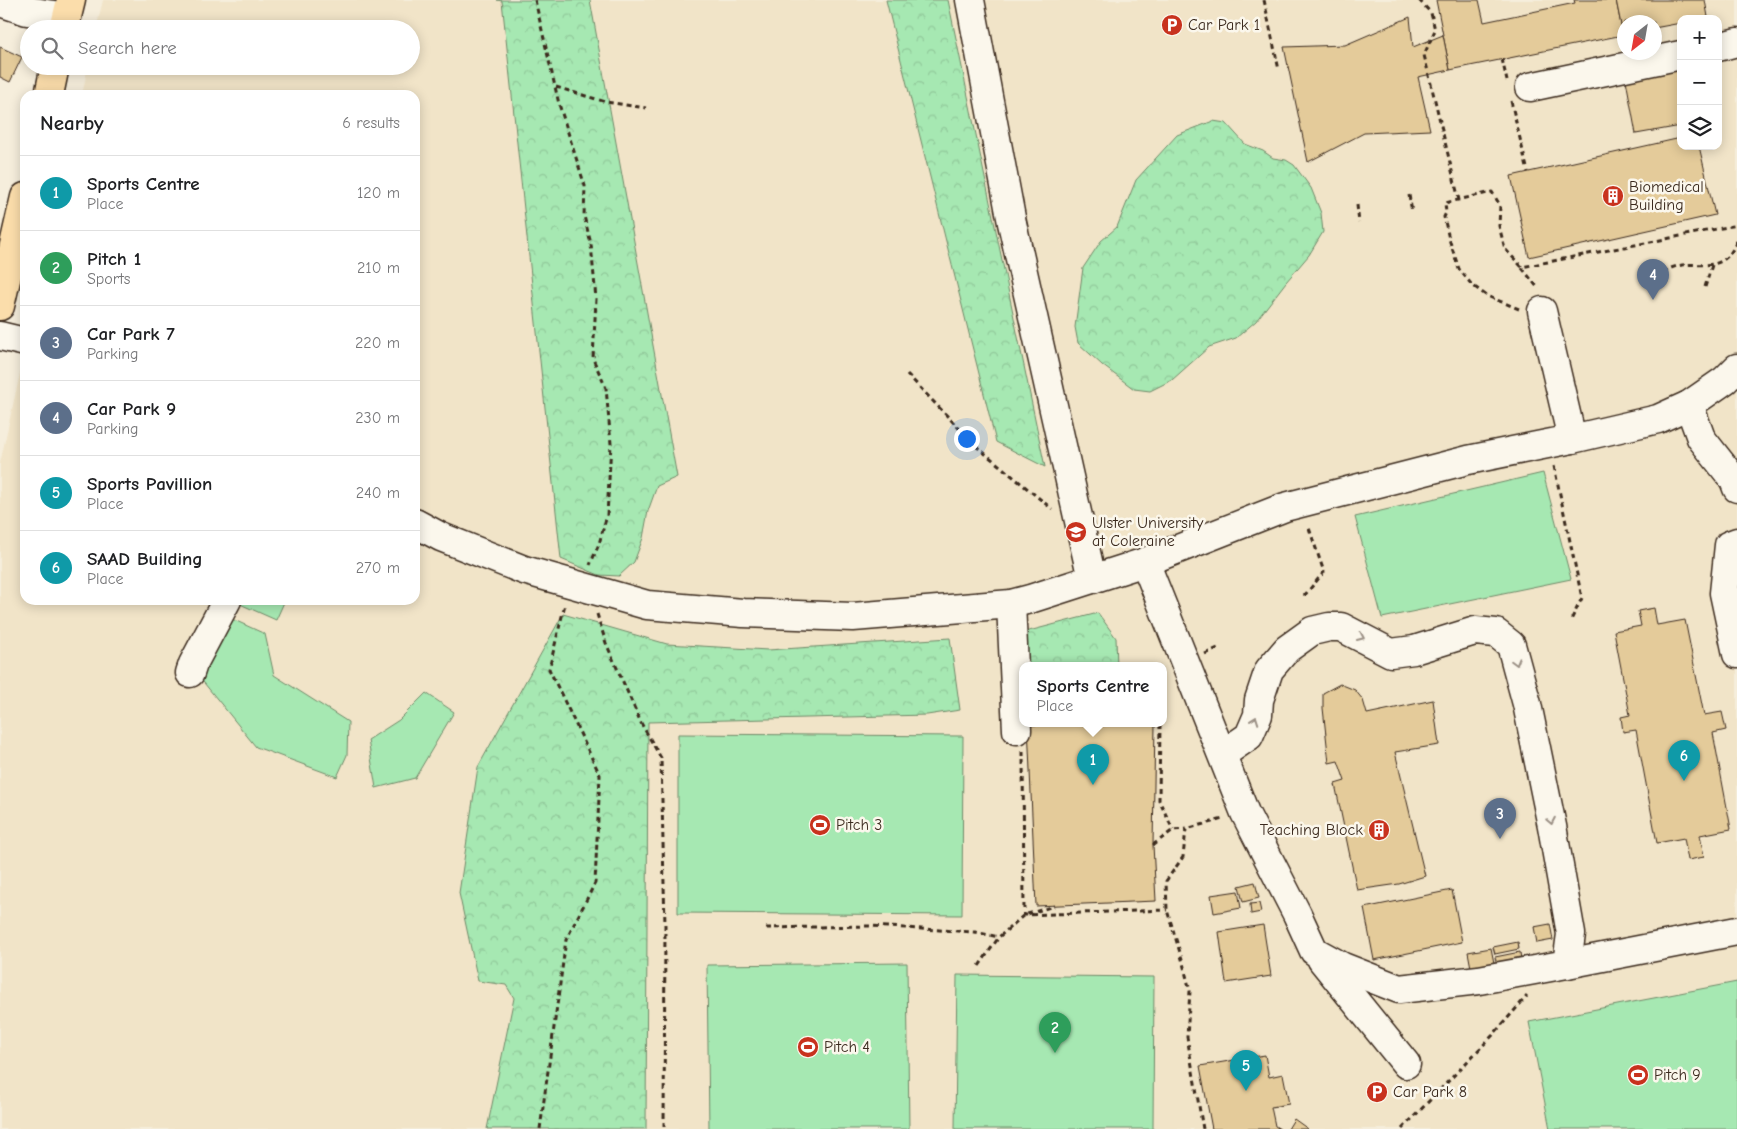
<!DOCTYPE html>
<meta charset="utf-8">
<style>
:root{--surface:#fff;--page:#f2f2f2;--text:#202124;--muted:#757577;--line:#e0e0e0;--accent:#1a73e8}
body{margin:0;font-family:"Comic Neue",sans-serif;background:var(--page);color:var(--text)}
.controls{position:absolute;right:15px;top:15px;display:grid;overflow:hidden;border-radius:10px;box-shadow:0 2px 12px #0003}
.controls button{width:45px;height:45px;display:grid;place-items:center;padding:0;border:0;border-bottom:1px solid var(--line);background:var(--surface);color:var(--text);font:25px sans-serif}
.compass{position:absolute;left:1617px;top:15px;width:45px;height:45px;border-radius:50%;background:var(--surface);box-shadow:0 2px 12px #0003;rotate:211deg}
.you{position:absolute;left:966px;top:438px;width:18px;height:18px;margin:-12px;border:4px solid #fff;border-radius:50%;background:#1a73e8;box-shadow:0 0 0 8px #1a73e833}
.badge{display:grid;place-items:center;width:32px;height:32px;border-radius:50%;background:var(--accent);color:#fff;font-size:16px;font-weight:700}
.pin{position:absolute;translate:-50% -41px;filter:drop-shadow(0 1px 2px #0008)}
.pin::after{content:'';position:absolute;top:26px;width:18px;height:15px;background:inherit;clip-path:polygon(0 0,100% 0,50% 100%)}
.popup{position:absolute;left:1019px;top:662px;width:148px;height:65px;box-sizing:border-box;display:grid;place-content:center;border-radius:10px;background:var(--surface);filter:drop-shadow(0 1px 4px #0005);font-size:16px;white-space:nowrap;color:var(--muted)}
.popup b{font-size:19px;color:var(--text)}
.popup::after{content:'';position:absolute;left:50%;top:100%;margin-left:-10px;border:10px solid transparent;border-top-color:var(--surface)}
.list{margin:0;padding:0;list-style:none}
h2{display:flex;justify-content:space-between;align-items:center;height:65px;margin:0;padding:0 20px;font-size:21px}
h2 small{font-size:16px;font-weight:400;color:var(--muted)}
.list li{display:grid;grid-template-columns:32px 1fr auto;gap:15px;align-items:center;box-sizing:border-box;height:75px;padding:0 20px;border-top:1px solid var(--line)}
.list b{display:block;font-size:19px;white-space:nowrap}
.list p{margin:0;font-size:16px;white-space:nowrap;color:var(--muted)}
.list em{font-size:16px;font-style:normal;color:var(--muted)}
.icon{flex:none;width:28px;height:28px;fill:none;stroke:currentColor;stroke-width:2;stroke-linecap:round;stroke-linejoin:round}
.map{position:relative;flex:none;width:1737px;height:1129px;overflow:hidden}
.search{position:absolute;background:var(--surface);box-shadow:0 2px 12px #0003;left:20px;top:20px;width:400px;height:55px;display:flex;align-items:center;gap:12px;box-sizing:border-box;padding:0 18px;border-radius:28px;color:var(--muted);font-size:19px}
.panel{position:absolute;background:var(--surface);box-shadow:0 2px 12px #0003;left:20px;top:90px;width:400px;height:515px;border-radius:15px}
.map>svg:first-child{display:block}
.built{fill:#f1e4c8;fill-rule:evenodd}
.green{fill:#a6e8b2;stroke:#708968}
.forest{fill:url(#forest-crowns);stroke:#708968}
.building{fill:#e4cb9a;stroke:#3b2a1e}
.lines{fill:none;stroke-linecap:round;stroke-linejoin:round}
.minor-casing{stroke:#3b2a1e;stroke-width:31}
.major-casing{stroke:#3b2a1e;stroke-width:31}
.path{stroke:#3b2a1e;stroke-width:3;stroke-dasharray:5 4;stroke-linecap:butt}
.minor{stroke:#fbf7ec;stroke-width:28}
.major{stroke:#fbddab;stroke-width:28}
.oneway{stroke:#9b9085}
.labels{text-anchor:middle;dominant-baseline:central;stroke-width:5;stroke-linejoin:round;paint-order:stroke}
.poi-label{font-size:16px;fill:#3b2a1e;stroke:#fbf7ec;text-anchor:start}
</style>
<div class="map">
<svg width="1737" height="1129" viewBox="0 0 1737 1129">
<defs>
<pattern id="forest-crowns" width="20" height="18" patternUnits="userSpaceOnUse" patternTransform="scale(1.25)"><rect width="20" height="18" fill="#a6e8b2"/><path d="M2 6a3 3 0 1 1 6 0M12 15a3 3 0 1 1 6 0" fill="none" stroke="#90c799"/></pattern>
</defs>
<rect width="100%" height="100%" fill="#f6eedc"/>
<filter id="ink" filterUnits="userSpaceOnUse"><feTurbulence type="fractalNoise" baseFrequency=".02" numOctaves="2"/><feDisplacementMap in="SourceGraphic" scale="10" xChannelSelector="R" yChannelSelector="G"/><feConvolveMatrix kernelMatrix="1 2 1 2 8 2 1 2 1" color-interpolation-filters="sRGB"/></filter>
<g filter="url(#ink)">
<path class="built" d="M103 0H1737V1129H0V463L25 351V600H415V95H82L88 66H411V29H96ZM1681 19H1718V146H1681ZM1624 22H1654V52H1624ZM1023 666H1163V724H1023Z"/>
<g class="green">
<path d="M1543 473 1571 579 1382 618 1355 517Z"/>
<path d="M242 600H285L276 620 240 604Z"/>
<path d="M232 619 265 634 274 675 348 722 347 755 337 777 256 747 200 678Z"/>
<path d="M426 693 454 712 415 778 376 788 368 740 399 720Z"/>
<path d="M678 734 963 736 962 915 678 913Z"/>
<path d="M907 963 909 1129H709L707 965Z"/>
<path d="M957 975 1154 977 1153 1129H955Z"/>
<path d="M1737 982V1129H1550L1529 1022Z"/>
</g>
<g class="forest">
<path d="M497 0H590L677 477 657 486 648 511 643 538 634 562 619 576 599 575 561 559 502 1Z"/>
<path d="M886 0H948L1045 467 996 442Z"/>
<path d="M1213 121 1226 123 1245 144 1263 151 1273 158 1286 160 1294 165 1311 188 1321 213 1323 232 1309 255 1286 282 1256 321 1236 338 1209 347 1172 380 1150 391 1134 389 1102 365 1078 343 1075 327 1083 268 1101 241 1117 227 1136 180 1177 135Z"/>
<path d="M1098 613 1116 638 1117 666H1026L1025 632Z"/>
<path d="M563 614 667 644 768 650 950 638 960 710 927 715 648 722 646 1129H487L514 998 506 985 478 981 459 893 478 767Z"/>
</g>
<g class="building">
<path d="M1436 0H1479L1484 22 1575 3 1574 0H1616L1623 35 1450 70Z"/>
<path d="M1616 0H1705L1708 17 1699 19H1681V23L1654 28V22H1624V34L1623 35Z"/>
<path d="M1410 17 1413 47 1443 35 1450 70 1418 77 1430 130 1364 133 1308 162 1284 47 1345 45Z"/>
<path d="M0 47 22 57 10 82 0 77Z"/>
<path d="M1681 70V126L1636 134 1626 80Z"/>
<path d="M1681 138V146H1699L1715 215 1529 257 1511 176Z"/>
<path d="M1654 608 1657 625 1685 620 1704 715 1722 712 1726 730 1713 733 1731 829 1700 835 1704 857 1688 860 1684 838 1657 843 1636 730 1623 732 1621 717 1630 715 1614 631 1641 626 1638 611Z"/>
<path d="M1340 684 1355 690 1363 700 1367 714 1433 700 1439 745 1395 752 1425 876 1399 884 1357 890 1335 784 1345 781 1338 761 1329 763 1323 708V693Z"/>
<path d="M1155 724 1153 845 1156 901 1036 906 1028 725Z"/>
<path d="M1255 882 1259 898 1243 902 1239 886Z"/>
<path d="M1452 890 1462 942 1374 960 1364 908Z"/>
<path d="M1238 891 1241 908 1214 913 1211 895Z"/>
<path d="M1259 903 1261 912 1251 914 1250 904Z"/>
<path d="M1550 924 1553 940 1537 943 1534 927Z"/>
<path d="M1263 925 1271 976 1226 983 1219 932Z"/>
<path d="M1518 942 1519 949 1495 954 1493 947Z"/>
<path d="M1491 948 1495 968 1472 973 1468 952Z"/>
<path d="M1520 952 1521 960 1497 965 1495 957Z"/>
<path d="M1265 1055 1269 1077 1283 1074 1289 1104 1271 1107 1275 1126 1280 1129H1212L1200 1066Z"/>
<path d="M1294 1119 1308 1129H1288Z"/>
</g>
<g class="lines">
<g class="minor-casing">
<g id="minor">
<path d="M970 0 1012 223 1092 579"/>
<path d="M0 2 27 11 67 17"/>
<path d="M1718 47 1737 42"/>
<path d="M1530 87 1681 55"/>
<path d="M1542 311 1572 439"/>
<path d="M0 336 25 342"/>
<path d="M1689 405 1701 438 1734 480 1737 488"/>
<path d="M415 523 441 537 524 570 647 605 743 613 853 617 1011 604 1030 599 1145 562 1285 507 1468 460 1572 439 1658 419 1689 405 1725 380 1737 368"/>
<path d="M1737 542 1729 545 1724 593 1737 654"/>
<path d="M1145 562 1245 813 1297 914 1314 951 1343 967 1399 989 1479 980 1567 964 1571 934 1552 826 1527 704 1511 645 1496 633 1475 631 1414 650 1391 653 1341 627H1329L1312 631 1287 649 1269 670 1259 700 1258 715 1249 736 1223 754"/>
<path d="M1011 604 1017 730"/>
<path d="M190 673 193 664 227 600"/>
<path d="M1322 960 1406 1064"/>
<path d="M1567 964 1737 931"/>
</g>
</g>
<g class="major-casing">
<g id="major">
<path d="M64 29 71 0"/>
<path d="M49 95 55 66"/>
<path d="M0 306 25 197"/>
</g>
</g>
<g class="path">
<path d="M535 0 559 104 585 186 584 216 591 244 596 299 593 359 606 388 611 444 607 515 599 544 590 565"/>
<path d="M1264 0 1279 70"/>
<path d="M1419 0 1431 13 1435 30 1424 55 1459 200"/>
<path d="M1502 59 1507 81"/>
<path d="M556 87 606 102 646 108"/>
<path d="M1511 101 1528 172"/>
<path d="M1409 195 1412 212"/>
<path d="M1357 205 1359 223"/>
<path d="M1522 268 1538 288"/>
<path d="M1650 280 1655 282C1659 277 1663 272 1669 269 1696 256 1722 280 1737 240"/>
<path d="M1705 287 1712 265"/>
<path d="M1519 309 1487 296 1472 285 1459 269 1449 239 1444 217 1446 213 1445 203 1492 192 1500 205 1499 226 1505 249 1522 267 1737 225"/>
<path d="M907 374 976 446 1052 509"/>
<path d="M1554 466 1582 598 1570 622"/>
<path d="M1304 596 1324 572 1308 525"/>
<path d="M597 614 606 643 641 723 661 758 665 926 664 1129"/>
<path d="M1205 654 1218 648"/>
<path d="M1160 724 1159 800 1173 830"/>
<path d="M1023 751 1024 915 1167 910"/>
<path d="M1153 845 1173 830 1186 829"/>
<path d="M766 928 868 926 975 932 999 937"/>
<path d="M979 966 999 937 1024 915 1054 906"/>
<path d="M540 1129 566 940 595 883 600 775 549 669 565 604"/>
<path d="M1203 1129 1187 1037 1190 991 1182 959 1167 910 1166 881 1183 857 1186 829 1223 819"/>
<path d="M1402 1129 1493 1035 1527 996"/>
</g>
<use href="#minor" class="minor"/>
<use href="#major" class="major"/>
</g>
<defs><path id="oneway-chevron" d="M-2-3.5L2.5 0L-2 3.5" fill="none" stroke-width="1.6" stroke-linecap="round" stroke-linejoin="round" transform="scale(1.25)"/></defs>
<g class="oneway">
<use href="#oneway-chevron" transform="translate(1361 637) rotate(25)"/>
<use href="#oneway-chevron" transform="translate(1516 662) rotate(74)"/>
<use href="#oneway-chevron" transform="translate(1255 720) rotate(-70)"/>
<use href="#oneway-chevron" transform="translate(1551 821) rotate(79)"/>
</g>
</g>
<defs>
<g id="parking-disc" transform="scale(1.125)"><circle r="9.5" fill="#c8321e" stroke="#fbf7ec"/><path d="M-3.5-5.5H1a3.5 3.5 0 0 1 0 7H-1V5.5H-3.5ZM-1-3.4V-.6H.8a1.4 1.4 0 0 0 0-2.8Z" fill="#fff"/></g>
<g id="building-disc" transform="scale(1.125)"><circle r="9.5" fill="#c8321e" stroke="#fbf7ec"/><path d="M-4-6H4V6H1V3H-1V6H-4ZM-2.5-4.3h1.7v1.8h-1.7ZM.8-4.3h1.7v1.8H.8ZM-2.5-1h1.7V.8h-1.7ZM.8-1h1.7V.8H.8Z" fill="#fff"/></g>
<g id="university-disc" transform="scale(1.125)"><circle r="9.5" fill="#c8321e" stroke="#fbf7ec"/><path d="M0-5L7-2L0 1L-7-2ZM-4 1L0 2.5L4 1V4Q0 6-4 4Z" fill="#fff"/></g>
<g id="stadium-disc" transform="scale(1.125)"><circle r="9.5" fill="#c8321e" stroke="#fbf7ec"/><path d="M0-5a6.5 5 0 1 0 0 10a6.5 5 0 1 0 0-10ZM-3.5-1.8h7v3.6h-7Z" fill="#fff"/></g>
</defs>
<g fill-rule="evenodd">
<use href="#parking-disc" x="1172" y="25"/>
<use href="#building-disc" x="1613" y="196"/>
<use href="#university-disc" x="1076" y="532"/>
<use href="#stadium-disc" x="820" y="825"/>
<use href="#building-disc" x="1379" y="830"/>
<use href="#stadium-disc" x="808" y="1047"/>
<use href="#stadium-disc" x="1638" y="1075"/>
<use href="#parking-disc" x="1377" y="1092"/>
</g>
<g class="labels">
<g class="poi-label">
<text x="1188" y="25">Car Park 1</text>
<text x="1629" y="187">Biomedical<tspan x="1629" dy="18">Building</tspan></text>
<text x="1092" y="523">Ulster University<tspan x="1092" dy="18">at Coleraine</tspan></text>
<text x="836" y="825">Pitch 3</text>
<text x="1363" y="830" text-anchor="end">Teaching Block</text>
<text x="824" y="1047">Pitch 4</text>
<text x="1654" y="1075">Pitch 9</text>
<text x="1393" y="1092">Car Park 8</text>
</g>
</g>
</svg>
<div class="controls">
<button>+</button>
<button>−</button>
<button><svg class="icon" aria-label="layers" viewBox="0 0 24 24"><path d="M12 4l9 5-9 5-9-5zM3 14l9 5 9-5"/></svg></button>
</div>
<svg class="compass" viewBox="-18 -18 36 36"><path d="M0-13l5 13h-10z" fill="#e53935"/><path d="M0 13l5-13h-10z" fill="#757577"/></svg>
<div class="you"></div>
<div class="pin badge" style="left:1093px;top:785px;background:#0f9aa8">1</div>
<div class="popup"><b>Sports Centre</b>Place</div>
<div class="pin badge" style="left:1055px;top:1053px;background:#2e9e5b">2</div>
<div class="pin badge" style="left:1500px;top:839px;background:#5c6f8a">3</div>
<div class="pin badge" style="left:1653px;top:300px;background:#5c6f8a">4</div>
<div class="pin badge" style="left:1246px;top:1091px;background:#0f9aa8">5</div>
<div class="pin badge" style="left:1684px;top:781px;background:#0f9aa8">6</div>
<div class="search"><svg class="icon" aria-label="search" viewBox="0 0 24 24"><circle cx="10" cy="10" r="6"/><path d="M15 15l6 6"/></svg>Search here</div>
<section class="panel">
<h2>Nearby<small>6 results</small></h2>
<ul class="list">
<li><span class="badge" style="background:#0f9aa8">1</span><div><b>Sports Centre</b><p>Place</p></div><em>120 m</em></li>
<li><span class="badge" style="background:#2e9e5b">2</span><div><b>Pitch 1</b><p>Sports</p></div><em>210 m</em></li>
<li><span class="badge" style="background:#5c6f8a">3</span><div><b>Car Park 7</b><p>Parking</p></div><em>220 m</em></li>
<li><span class="badge" style="background:#5c6f8a">4</span><div><b>Car Park 9</b><p>Parking</p></div><em>230 m</em></li>
<li><span class="badge" style="background:#0f9aa8">5</span><div><b>Sports Pavillion</b><p>Place</p></div><em>240 m</em></li>
<li><span class="badge" style="background:#0f9aa8">6</span><div><b>SAAD Building</b><p>Place</p></div><em>270 m</em></li>
</ul>
</section>
</div>
